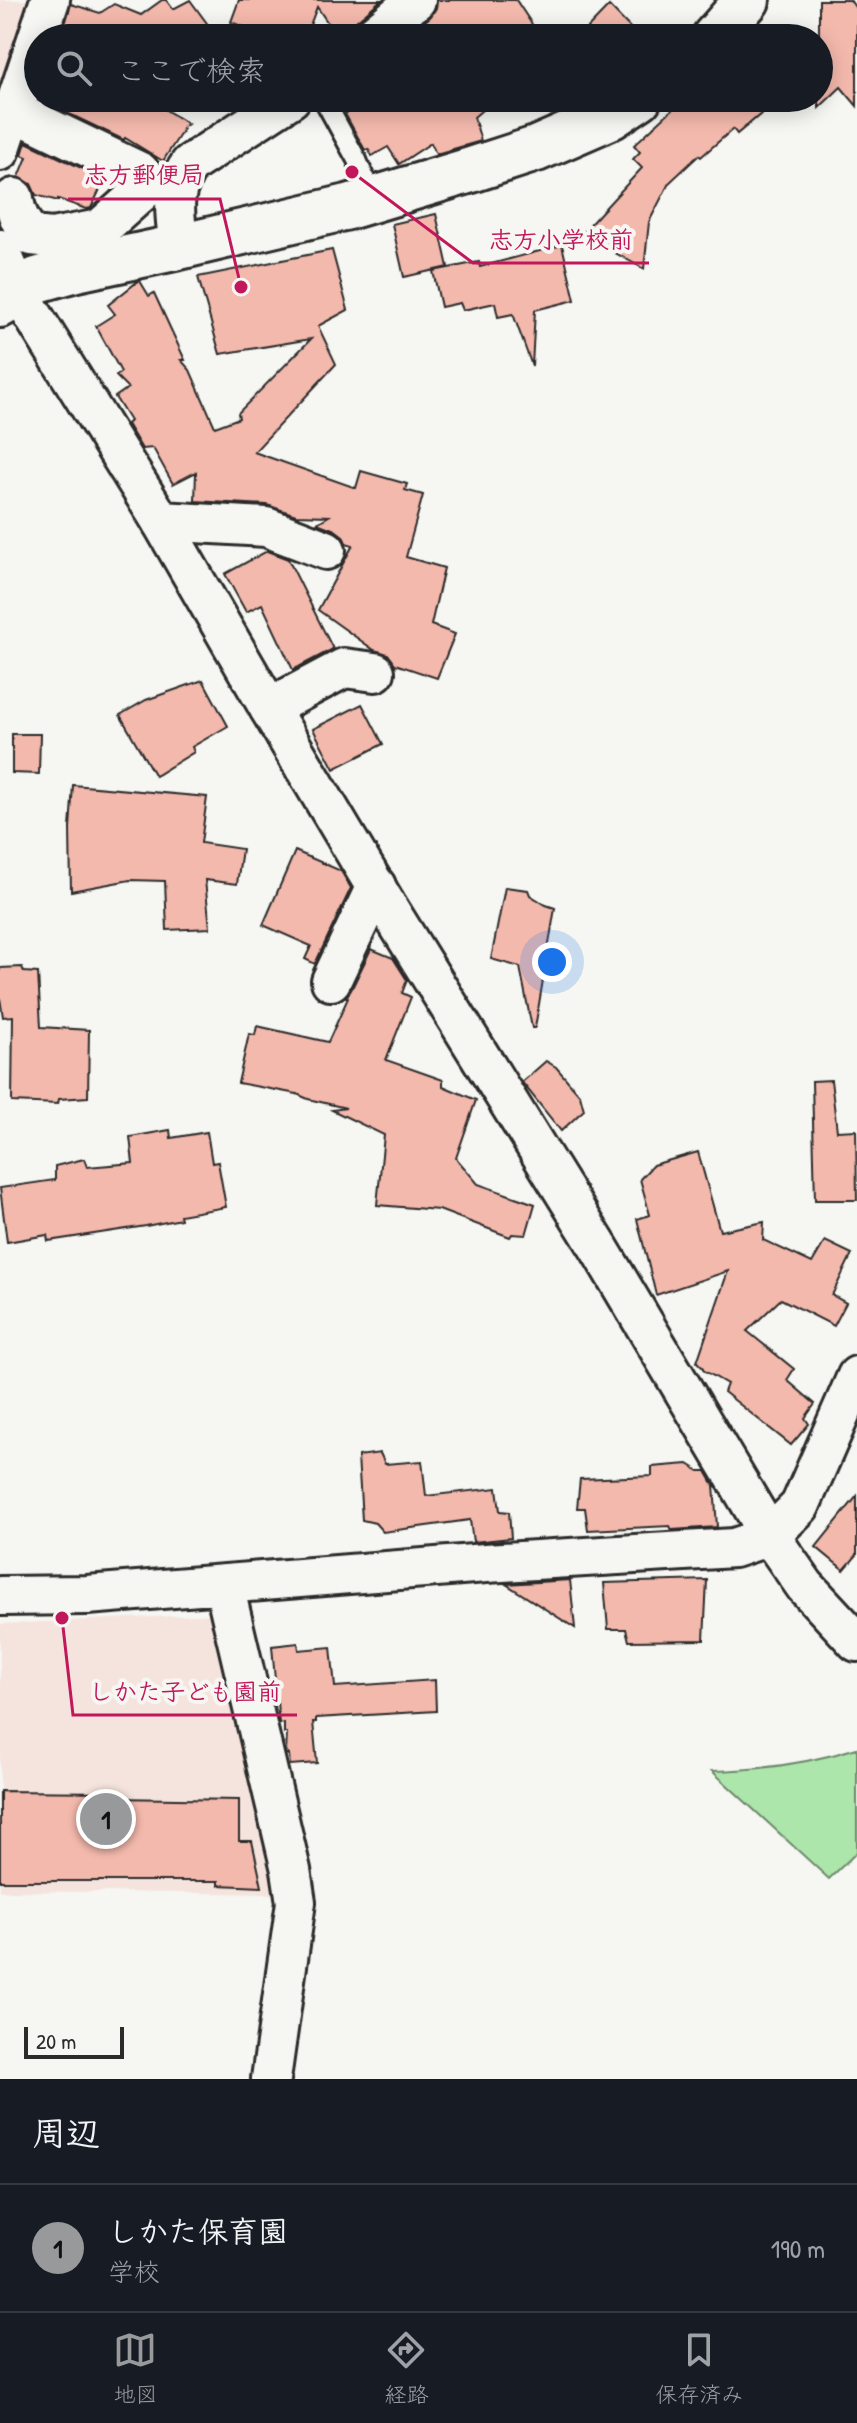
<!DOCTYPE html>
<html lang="ja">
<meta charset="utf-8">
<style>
:root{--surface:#171b24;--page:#242831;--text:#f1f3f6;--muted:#9ea1a6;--line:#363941;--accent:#98999b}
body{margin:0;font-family:"Patrick Hand","Klee One",sans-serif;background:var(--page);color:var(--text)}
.scale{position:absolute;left:24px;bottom:20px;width:100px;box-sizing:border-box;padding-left:8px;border:4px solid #2b2b2b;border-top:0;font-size:22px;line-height:28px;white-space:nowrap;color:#2b2b2b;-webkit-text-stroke:6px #f6f6f2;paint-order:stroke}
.you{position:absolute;left:552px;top:962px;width:28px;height:28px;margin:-20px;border:6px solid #fff;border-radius:50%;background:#1a73e8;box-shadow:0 0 0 12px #1a73e833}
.badge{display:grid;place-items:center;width:52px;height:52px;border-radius:50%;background:var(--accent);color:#111;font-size:26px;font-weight:700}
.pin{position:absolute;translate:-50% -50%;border:4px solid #fff;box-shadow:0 2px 8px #0006}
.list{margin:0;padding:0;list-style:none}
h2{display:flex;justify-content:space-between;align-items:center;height:104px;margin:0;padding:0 32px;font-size:34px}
h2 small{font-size:26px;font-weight:400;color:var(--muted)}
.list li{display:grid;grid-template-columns:52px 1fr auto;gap:24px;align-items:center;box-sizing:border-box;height:128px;padding:0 32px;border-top:2px solid var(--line)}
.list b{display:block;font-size:30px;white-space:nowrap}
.list p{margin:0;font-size:26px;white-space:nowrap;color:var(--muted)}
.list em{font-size:26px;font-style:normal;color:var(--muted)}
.icon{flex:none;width:44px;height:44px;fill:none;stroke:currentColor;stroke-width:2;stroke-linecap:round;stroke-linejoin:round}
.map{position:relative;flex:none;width:857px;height:2079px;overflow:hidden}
.search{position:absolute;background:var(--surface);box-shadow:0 4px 20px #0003;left:24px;right:24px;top:24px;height:88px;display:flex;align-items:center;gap:20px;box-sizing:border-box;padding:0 28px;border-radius:44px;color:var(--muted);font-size:30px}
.sheet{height:232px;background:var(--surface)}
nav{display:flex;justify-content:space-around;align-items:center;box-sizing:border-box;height:112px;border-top:2px solid var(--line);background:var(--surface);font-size:22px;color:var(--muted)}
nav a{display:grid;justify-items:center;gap:4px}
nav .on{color:var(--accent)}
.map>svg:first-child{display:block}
.built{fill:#f5e4dd}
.green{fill:#ace6ab;stroke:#6c886b;stroke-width:2}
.building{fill:#f4b9ad;stroke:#2b2b2b;stroke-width:2}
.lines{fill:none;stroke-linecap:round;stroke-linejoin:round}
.lane-casing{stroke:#2b2b2b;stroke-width:24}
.street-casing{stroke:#2b2b2b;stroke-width:44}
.secondary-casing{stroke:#2b2b2b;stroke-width:50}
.lane{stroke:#f6f6f2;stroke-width:18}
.street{stroke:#f6f6f2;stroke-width:38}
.secondary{stroke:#f6f6f2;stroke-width:44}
.leader{fill:none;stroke:#c2185b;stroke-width:3}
.callout-dot{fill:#c2185b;stroke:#f6f6f2;stroke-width:3}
.callout-label{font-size:24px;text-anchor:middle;font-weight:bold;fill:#c2185b;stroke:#f6f6f2;stroke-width:8;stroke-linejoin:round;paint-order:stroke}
</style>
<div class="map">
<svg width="857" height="2079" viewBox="0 0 857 2079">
<rect width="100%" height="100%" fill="#f6f6f2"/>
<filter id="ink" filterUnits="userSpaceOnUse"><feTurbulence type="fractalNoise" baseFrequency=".0125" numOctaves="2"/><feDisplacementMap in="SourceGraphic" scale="16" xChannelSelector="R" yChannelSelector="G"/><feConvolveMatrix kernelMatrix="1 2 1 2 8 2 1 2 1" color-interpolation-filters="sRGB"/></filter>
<g filter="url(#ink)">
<g class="built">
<path d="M0 0H32L0 93Z"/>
<path d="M217 1614 279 1894 0 1891V1624Z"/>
</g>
<path class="green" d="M857 1748V1852L829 1879 712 1771C761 1770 810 1763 857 1748Z"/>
<g class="building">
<path d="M162 0H166L173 9 190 0 209 26 195 36 196 38H61L71 4 100 13 114 4 141 15Z"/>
<path d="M239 0H381L355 22 350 30 349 38H338L317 7 305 38H272L231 22Z"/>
<path d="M437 0H516L541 38H405L431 16 436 8Z"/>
<path d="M819 0H850L857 10V106L841 87 819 108Z"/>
<path d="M609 6 640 38H578Z"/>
<path d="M41 98H147L188 124 182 128 183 130 163 161 125 138 124 140 40 100Z"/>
<path d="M372 98H496L474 117 481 141 436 154 431 143 399 164 388 147 372 156 368 149 365 150 345 114Z"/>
<path d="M688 98H780L737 134 733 129 701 157 699 155 669 183 649 222 644 269 581 234 642 168 633 159 640 152 634 145 678 104Z"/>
<path d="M26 142 105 179 91 208 86 209 58 199V201L36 195 31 184 19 177 27 157 22 155Z"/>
<path d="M436 214 448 267 404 277 392 224Z"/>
<path d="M562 245 575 300 535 310 532 366 513 314 498 317 495 303 463 310 460 303 441 307 433 271 479 262 480 267Z"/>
<path d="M332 250 348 310 318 326 336 364 254 452 356 488 361 471 407 484 405 490 423 495 406 557 444 568 431 625 455 634 437 678 395 664 388 654 374 650 318 610 353 545 346 543 343 536 335 530 317 523 329 516 296 515 267 505 195 501 196 472 173 484 153 448 142 449 127 424 130 421 115 397 128 388 116 376 121 372 96 326 115 314 108 305 137 282 140 281 149 296 154 293 185 360H181L190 370 215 427 239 418 238 413 311 339 220 354 198 277Z"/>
<path d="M267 551 288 559 333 649 293 670 262 604 246 612 225 574Z"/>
<path d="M203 680 228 726 192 747 194 752 155 776 120 715 146 700Z"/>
<path d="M362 704 383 744 334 769 313 729Z"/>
<path d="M12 734H40L39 774 12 773Z"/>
<path d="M73 785 207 797 201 843 242 849 237 884 205 880 210 928 167 930 165 881 130 880 71 891 70 828Z"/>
<path d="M295 851 341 871 351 888 315 964 305 959 311 946 263 925Z"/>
<path d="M505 887 528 890 530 895 546 905 555 908 535 1028H532L520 967 491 959Z"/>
<path d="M371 949 393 958 407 980 402 993 411 997 386 1060 443 1080V1086L476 1100 456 1158 478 1184 535 1204 526 1235 512 1234 510 1237 439 1210 377 1205 384 1135 332 1110 346 1108 308 1099 297 1094 238 1083 249 1034 255 1035 257 1026 328 1042 348 998 346 997 351 990Z"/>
<path d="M22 967 24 972 38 973 41 1027 89 1030 88 1097 59 1099 58 1104 12 1102 13 1016 3 1017 0 998V968Z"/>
<path d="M546 1061 556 1067 580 1095 584 1110 561 1131 522 1082Z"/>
<path d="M831 1080 837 1131 856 1130 857 1200H815L812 1081Z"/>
<path d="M170 1130 171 1138 207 1132 212 1163 218 1162 226 1207 180 1215 181 1219 146 1226 48 1241 47 1235 7 1242 0 1188 55 1180V1166L84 1159 87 1167 133 1163 130 1137Z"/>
<path d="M698 1152 720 1231 764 1222 763 1240 812 1263 825 1241 852 1254 832 1295 846 1303 834 1326 781 1299 747 1331 794 1369 787 1380 815 1404 805 1418 809 1424 791 1445 724 1392 727 1384 703 1370V1368L697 1362 728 1271 656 1295 637 1219 650 1215 640 1179 653 1165Z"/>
<path d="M380 1453 385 1464 422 1461 426 1496 497 1488 500 1511 509 1512 511 1538 473 1542 470 1520 383 1532 375 1523 362 1520 358 1456Z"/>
<path d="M688 1464 699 1471H706L714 1485 717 1527 672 1530 670 1526 588 1530 585 1508H577L580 1479 652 1476V1467Z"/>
<path d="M857 1496V1555L844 1570 816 1547Z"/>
<path d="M570 1580 575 1628 506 1584Z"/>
<path d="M707 1580 704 1640 629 1641 626 1629H608L604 1583Z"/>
<path d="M298 1643 299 1650 331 1647 335 1687 435 1680 436 1711 316 1718V1722H313L317 1763 290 1765 289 1754H286L287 1733H284V1723L279 1724 272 1646Z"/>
<path d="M0 1791 113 1792V1798L239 1800V1841H252L262 1887 219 1885V1881H0Z"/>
</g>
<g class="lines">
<g class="lane-casing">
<path id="lane" d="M323 98 357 160 373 199"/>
</g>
<g class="street-casing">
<g id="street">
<path d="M370 38 416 0"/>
<path d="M13 111 140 172 147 187"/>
<path d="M0 151 50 0"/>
<path d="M14 198C16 214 21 224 32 236L52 238 100 229 147 187 179 180"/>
<path d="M179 247C175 213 169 194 190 164L291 98"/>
<path d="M0 249 18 291 161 521 269 708 387 906 599 1248 770 1536 805 1586 857 1642"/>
<path d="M161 521 266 527 326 550"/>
<path d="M269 708 344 668 375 672"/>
<path d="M331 981 376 886"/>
<path d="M224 1585 291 1870 296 1902 271 2079"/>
<path d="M0 1596 87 1595 486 1563 734 1548 770 1536 800 1506 857 1376"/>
</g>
</g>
<g class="secondary-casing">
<g id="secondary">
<path d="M714 38 747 0"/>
<path d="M0 305 37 280 76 269 179 247 348 207 471 170 536 149 612 116 639 98"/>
</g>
</g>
<use href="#lane" class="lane"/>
<use href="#street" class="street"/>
<use href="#secondary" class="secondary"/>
</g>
</g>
<path class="leader" d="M241 287L220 199H68M352 172L473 263H649M62 1618L73 1715H297"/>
<g class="callout-dot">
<circle cx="241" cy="287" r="8"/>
<circle cx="352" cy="172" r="8"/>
<circle cx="62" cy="1618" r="8"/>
</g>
<g class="callout-label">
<text x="144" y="183">志方郵便局</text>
<text x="561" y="248">志方小学校前</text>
<text x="185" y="1700">しかた子ども園前</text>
</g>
</svg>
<div class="scale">20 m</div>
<div class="you"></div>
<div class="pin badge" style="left:106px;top:1819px">1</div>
<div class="search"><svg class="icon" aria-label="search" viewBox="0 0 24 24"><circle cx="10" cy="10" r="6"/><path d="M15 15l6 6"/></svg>ここで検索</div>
</div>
<section class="sheet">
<h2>周辺<small></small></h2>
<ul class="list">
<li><span class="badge">1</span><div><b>しかた保育園</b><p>学校</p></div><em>190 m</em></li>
</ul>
</section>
<nav>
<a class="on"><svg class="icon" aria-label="map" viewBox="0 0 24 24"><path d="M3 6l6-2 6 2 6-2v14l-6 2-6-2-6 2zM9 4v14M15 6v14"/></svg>地図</a>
<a><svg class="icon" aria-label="directions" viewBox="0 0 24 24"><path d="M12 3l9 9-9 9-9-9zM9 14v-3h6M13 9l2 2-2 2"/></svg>経路</a>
<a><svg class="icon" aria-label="saved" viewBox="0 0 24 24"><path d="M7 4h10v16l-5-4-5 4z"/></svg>保存済み</a>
</nav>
